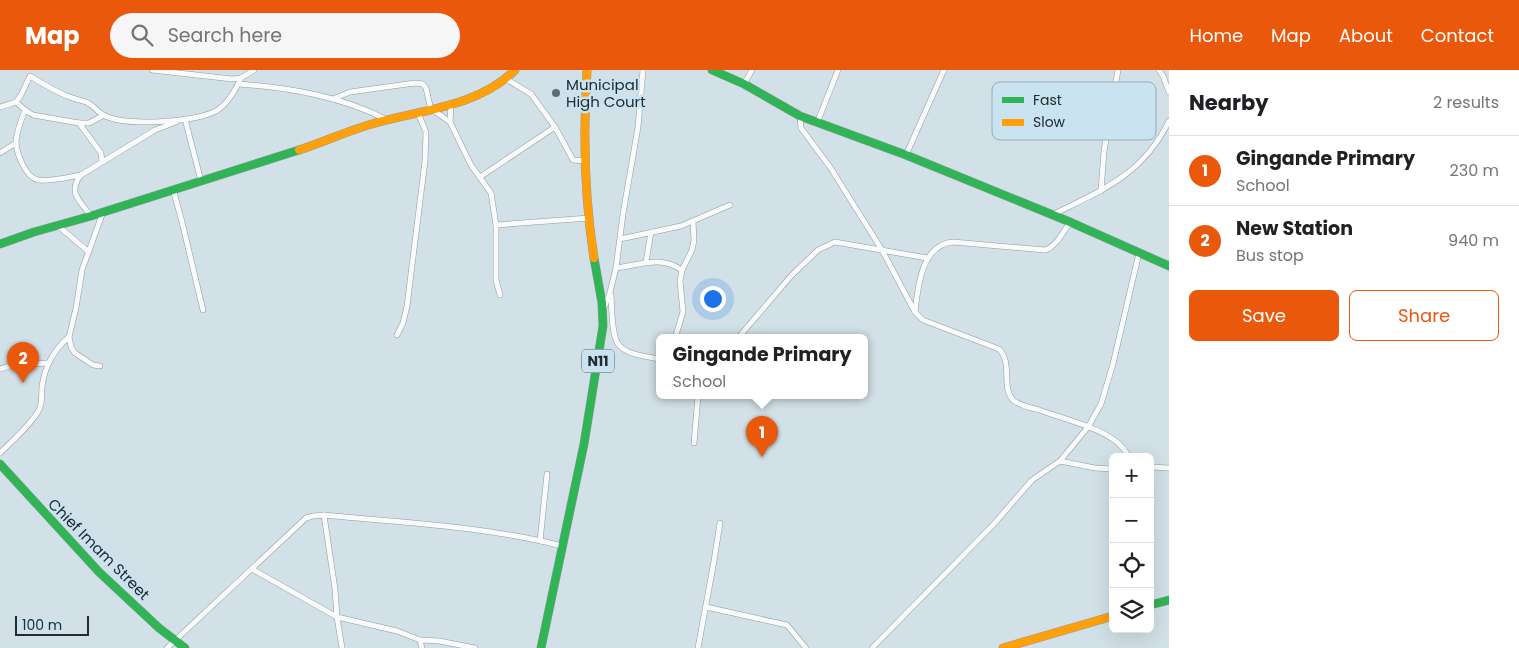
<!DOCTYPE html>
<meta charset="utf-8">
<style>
:root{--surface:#fff;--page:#f6f6f6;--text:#202124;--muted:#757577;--line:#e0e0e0;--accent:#ea580c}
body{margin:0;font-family:Poppins,sans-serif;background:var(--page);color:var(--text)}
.controls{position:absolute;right:15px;bottom:15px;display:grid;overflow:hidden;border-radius:8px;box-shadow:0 5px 20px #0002}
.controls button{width:45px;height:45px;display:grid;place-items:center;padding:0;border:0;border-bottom:1px solid var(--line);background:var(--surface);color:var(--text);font:25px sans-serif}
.scale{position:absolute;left:15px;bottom:12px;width:74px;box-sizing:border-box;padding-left:5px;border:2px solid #222c31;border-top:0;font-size:14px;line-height:18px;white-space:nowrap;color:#222c31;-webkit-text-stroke:4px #c9e3f0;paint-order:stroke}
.you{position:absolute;left:712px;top:228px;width:18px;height:18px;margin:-12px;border:4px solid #fff;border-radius:50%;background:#1a73e8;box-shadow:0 0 0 8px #1a73e833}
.badge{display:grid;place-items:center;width:32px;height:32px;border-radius:50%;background:var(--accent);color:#fff;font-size:16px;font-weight:700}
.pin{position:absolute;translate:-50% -41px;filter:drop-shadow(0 1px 2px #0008)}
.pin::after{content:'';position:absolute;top:26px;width:18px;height:15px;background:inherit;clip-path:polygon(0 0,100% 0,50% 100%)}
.popup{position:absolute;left:656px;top:264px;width:212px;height:65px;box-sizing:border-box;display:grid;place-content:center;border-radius:8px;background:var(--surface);filter:drop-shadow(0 1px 4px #0005);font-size:16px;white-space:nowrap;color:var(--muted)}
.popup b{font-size:19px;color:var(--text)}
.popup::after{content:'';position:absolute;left:50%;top:100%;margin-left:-10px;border:10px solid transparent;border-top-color:var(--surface)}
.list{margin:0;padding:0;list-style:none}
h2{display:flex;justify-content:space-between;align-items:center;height:65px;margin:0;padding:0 20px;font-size:21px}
h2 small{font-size:16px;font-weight:400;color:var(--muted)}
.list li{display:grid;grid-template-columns:32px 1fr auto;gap:15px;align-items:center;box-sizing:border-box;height:70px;padding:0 20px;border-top:1px solid var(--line)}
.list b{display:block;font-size:19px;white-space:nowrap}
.list p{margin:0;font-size:16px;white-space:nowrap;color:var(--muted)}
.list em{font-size:16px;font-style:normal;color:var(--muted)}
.actions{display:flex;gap:10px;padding:15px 20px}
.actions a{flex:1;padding:11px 0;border:1px solid var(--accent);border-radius:8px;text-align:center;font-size:18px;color:var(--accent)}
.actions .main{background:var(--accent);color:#fff}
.icon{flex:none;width:28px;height:28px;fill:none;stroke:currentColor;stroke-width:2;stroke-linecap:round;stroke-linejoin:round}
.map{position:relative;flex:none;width:1169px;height:578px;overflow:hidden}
header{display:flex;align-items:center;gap:30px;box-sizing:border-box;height:70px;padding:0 25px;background:var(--accent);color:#fff}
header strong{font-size:24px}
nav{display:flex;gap:28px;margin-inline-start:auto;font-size:18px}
.search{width:350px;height:45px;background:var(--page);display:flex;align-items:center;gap:12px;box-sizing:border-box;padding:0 18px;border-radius:28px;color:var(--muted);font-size:19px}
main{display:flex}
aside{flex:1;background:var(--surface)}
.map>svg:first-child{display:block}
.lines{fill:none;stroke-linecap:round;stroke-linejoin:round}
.street-casing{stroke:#919ba1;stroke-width:6}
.fast-casing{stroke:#919ba1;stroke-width:9}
.slow-casing{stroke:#919ba1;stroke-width:9}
.street{stroke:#f8fafb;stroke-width:5}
.fast{stroke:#30b455;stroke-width:8}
.slow{stroke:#ff9f0a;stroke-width:8}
.poi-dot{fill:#606b71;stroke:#c9e3f0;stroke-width:2}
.labels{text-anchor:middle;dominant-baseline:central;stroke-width:5;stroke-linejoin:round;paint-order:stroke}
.shield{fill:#c9e3f0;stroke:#54636a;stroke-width:1}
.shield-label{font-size:14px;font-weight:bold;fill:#222c31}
.poi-label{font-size:15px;fill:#222c31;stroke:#c9e3f0;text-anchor:start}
.street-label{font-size:15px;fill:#222c31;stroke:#c9e3f0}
.key{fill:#c9e3f0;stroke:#97acb7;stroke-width:1}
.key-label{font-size:14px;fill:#222c31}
</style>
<header>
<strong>Map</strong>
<div class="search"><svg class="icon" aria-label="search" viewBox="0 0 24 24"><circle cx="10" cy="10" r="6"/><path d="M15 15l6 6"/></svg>Search here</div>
<nav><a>Home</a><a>Map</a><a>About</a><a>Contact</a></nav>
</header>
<main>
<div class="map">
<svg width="1169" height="578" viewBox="0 0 1169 578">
<rect width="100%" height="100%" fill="#d2e0e7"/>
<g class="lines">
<g class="street-casing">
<g id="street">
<path d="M152 0 232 9 241 8 254 0"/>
<path d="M1159 0 1163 6 1169 22"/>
<path d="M506 9 531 24 555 57 573 90 585 91"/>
<path d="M239 14C289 18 342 26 387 50"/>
<path d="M744 14 752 0"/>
<path d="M333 29 350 22 415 13 423 14 426 18 431 40"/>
<path d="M16 32 25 40 33 45 79 53H89L104 45"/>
<path d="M0 37 16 32 21 25 30 6C43 14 56 22 70 27 76 30 83 30 88 33 94 36 98 42 103 45 126 57 194 52 216 41 228 34 236 19 241 8"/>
<path d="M25 40C21 50 17 60 16 71 16 82 25 107 38 110 49 112 69 107 81 105"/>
<path d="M433 40 450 52 451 34"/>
<path d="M800 46 801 58 830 97 882 180 915 242"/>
<path d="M185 49 201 111"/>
<path d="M450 52 471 95 491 123 496 155V210L500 225"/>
<path d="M79 53 101 83 102 92"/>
<path d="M817 53 838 0"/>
<path d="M0 83 16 73"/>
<path d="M906 85 944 0"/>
<path d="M480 107 555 57"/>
<path d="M173 119 182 152 203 240"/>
<path d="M1101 121 1104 81 1118 0"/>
<path d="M1052 145C1102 120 1143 105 1169 51"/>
<path d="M91 146C80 131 67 122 81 105L155 60 176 52"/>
<path d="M1070 152C1064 161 1056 177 1045 180L953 172C921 175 918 217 915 242L923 250 999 279C1013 293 1001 318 1013 330 1020 336 1033 338 1042 341 1065 349 1098 357 1117 372 1122 376 1126 382 1130 387"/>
<path d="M57 155 89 182"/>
<path d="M496 155 589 148"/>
<path d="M620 169 681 156 730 135"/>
<path d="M646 192 651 162"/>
<path d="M616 198C641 195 659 185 682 200"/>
<path d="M611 225C612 237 611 266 619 275 627 285 648 287 660 289"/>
<path d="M605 236 610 222 616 198 623 144 638 57 643 0"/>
<path d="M397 265 403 253 407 236 425 91 426 62 418 43"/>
<path d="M675 268 683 242 680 211 682 200 692 180 694 170 693 152"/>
<path d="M738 268 791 206 818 180 835 172 927 188"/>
<path d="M100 296 93 295 75 283 71 277 69 267 76 238 82 200 103 142"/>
<path d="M0 299 13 295 49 293"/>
<path d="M694 373 698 326"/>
<path d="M0 383C13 370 30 356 39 340 43 332 41 325 42 317 44 298 54 279 69 267"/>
<path d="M1060 391 1095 398 1113 399"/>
<path d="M1150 397 1169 398"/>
<path d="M324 445 335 519 337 547 397 561 420 570 422 578"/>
<path d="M540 471 547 404"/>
<path d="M252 499 337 547 342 578"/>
<path d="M706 537 787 555 806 578"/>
<path d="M420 570 439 571 475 578"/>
<path d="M167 578 306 448 313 446 324 445C403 453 485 456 562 476"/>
<path d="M698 578 714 491 720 453"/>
<path d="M872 578 993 455 1032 410 1060 391 1088 357 1101 334 1113 294 1139 183"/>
</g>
</g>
<g class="fast-casing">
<g id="fast">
<path d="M712 0 744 14 800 46 906 85 1070 152 1169 196"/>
<path d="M0 174 34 162 91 146 299 80"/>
<path d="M0 394 99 502 159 558 185 578"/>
<path d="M1150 535 1169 530"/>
<path d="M541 578 584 374 603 256 602 233 594 188"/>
</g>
</g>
<g class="slow-casing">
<g id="slow">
<path d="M587 0C583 63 584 125 594 188"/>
<path d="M299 80C324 72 347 61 372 54 420 40 478 37 515 0"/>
<path d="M1003 578 1113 546"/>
</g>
</g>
<use href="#street" class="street"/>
<use href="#fast" class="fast"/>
<use href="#slow" class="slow"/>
</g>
<circle class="poi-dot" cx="556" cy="23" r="5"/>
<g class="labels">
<rect class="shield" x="582" y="279.5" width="32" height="23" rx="4"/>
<g class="shield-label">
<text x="598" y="291">N11</text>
</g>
<g class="poi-label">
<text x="566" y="14">Municipal<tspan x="566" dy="17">High Court</tspan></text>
</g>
<g class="street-label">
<text transform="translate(99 479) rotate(45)">Chief Imam Street</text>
</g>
</g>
<rect x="992" y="12" width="164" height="58" rx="8" class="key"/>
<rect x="1002" y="27" width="22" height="6" fill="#30b455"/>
<rect x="1002" y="49" width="22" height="7" fill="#ff9f0a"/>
<g class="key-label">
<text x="1033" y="35">Fast</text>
<text x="1033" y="57">Slow</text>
</g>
</svg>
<div class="controls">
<button>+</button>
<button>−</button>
<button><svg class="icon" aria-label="locate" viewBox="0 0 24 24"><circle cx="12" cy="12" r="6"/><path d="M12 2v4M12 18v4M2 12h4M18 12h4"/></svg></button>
<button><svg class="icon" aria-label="layers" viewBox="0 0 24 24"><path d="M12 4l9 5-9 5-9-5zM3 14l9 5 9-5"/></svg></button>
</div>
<div class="scale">100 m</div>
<div class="you"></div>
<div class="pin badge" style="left:762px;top:387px">1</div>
<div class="popup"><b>Gingande Primary</b>School</div>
<div class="pin badge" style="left:23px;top:313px">2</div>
</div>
<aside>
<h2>Nearby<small>2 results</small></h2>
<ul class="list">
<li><span class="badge">1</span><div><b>Gingande Primary</b><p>School</p></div><em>230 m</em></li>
<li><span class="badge">2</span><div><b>New Station</b><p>Bus stop</p></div><em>940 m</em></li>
</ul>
<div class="actions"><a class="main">Save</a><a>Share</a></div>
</aside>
</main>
